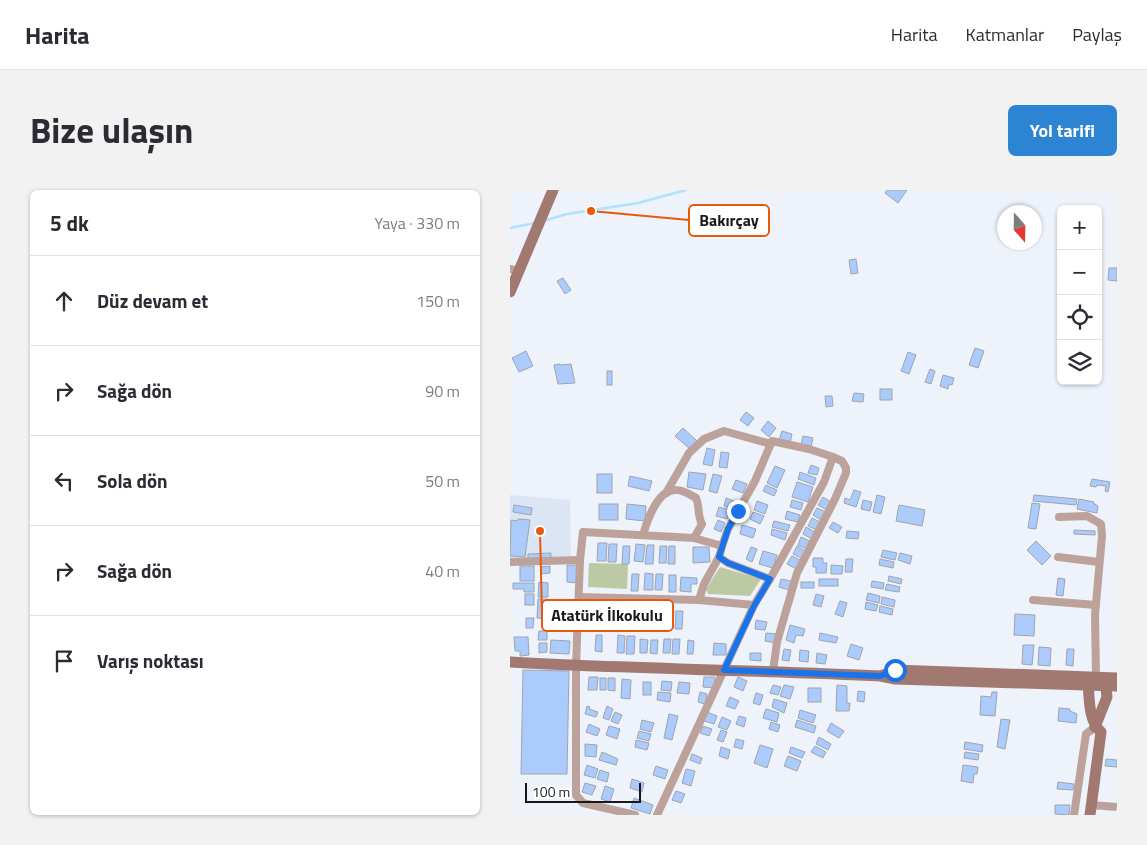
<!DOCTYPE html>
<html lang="tr">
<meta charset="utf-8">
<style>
:root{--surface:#fff;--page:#f2f2f3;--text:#2b2b33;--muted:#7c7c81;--line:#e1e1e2;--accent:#2d84d2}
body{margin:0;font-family:"Titillium Web",sans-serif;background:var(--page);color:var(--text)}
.controls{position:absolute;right:15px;top:15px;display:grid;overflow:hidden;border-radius:8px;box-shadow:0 1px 4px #0004}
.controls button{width:45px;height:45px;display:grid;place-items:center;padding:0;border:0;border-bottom:1px solid var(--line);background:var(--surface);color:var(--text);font:25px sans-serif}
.compass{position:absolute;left:487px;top:15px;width:45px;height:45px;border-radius:50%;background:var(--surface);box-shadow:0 1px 4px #0004;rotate:160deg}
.scale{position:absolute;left:15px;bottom:12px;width:116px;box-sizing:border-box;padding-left:5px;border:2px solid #17191c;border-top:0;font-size:14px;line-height:18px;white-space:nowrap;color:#17191c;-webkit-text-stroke:4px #fff;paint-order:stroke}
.stop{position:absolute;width:15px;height:15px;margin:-11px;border:4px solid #1a73e8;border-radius:50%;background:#fff}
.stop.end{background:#1a73e8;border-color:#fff;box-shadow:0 1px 5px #0008}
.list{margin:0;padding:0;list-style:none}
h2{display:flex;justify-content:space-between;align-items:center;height:65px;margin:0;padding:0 20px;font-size:21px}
h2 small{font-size:16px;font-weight:400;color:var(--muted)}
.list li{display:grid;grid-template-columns:32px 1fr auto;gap:15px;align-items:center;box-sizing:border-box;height:90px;padding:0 20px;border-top:1px solid var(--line)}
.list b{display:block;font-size:19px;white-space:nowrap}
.list em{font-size:16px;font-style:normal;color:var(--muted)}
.icon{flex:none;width:28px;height:28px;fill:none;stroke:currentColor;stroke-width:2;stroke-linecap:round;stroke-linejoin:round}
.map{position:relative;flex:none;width:607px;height:625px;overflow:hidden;border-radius:8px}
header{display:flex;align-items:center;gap:30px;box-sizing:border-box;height:70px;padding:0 25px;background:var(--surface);border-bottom:1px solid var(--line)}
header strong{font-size:24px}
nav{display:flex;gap:28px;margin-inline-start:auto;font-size:18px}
.intro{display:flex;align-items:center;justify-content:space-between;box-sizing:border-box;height:120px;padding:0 30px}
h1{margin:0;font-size:35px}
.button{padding:12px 22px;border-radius:8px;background:var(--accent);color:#fff;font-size:18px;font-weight:700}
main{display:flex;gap:30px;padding:0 30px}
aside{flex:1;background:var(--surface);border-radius:8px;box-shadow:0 1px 4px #0004}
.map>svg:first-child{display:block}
.built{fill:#dce5f4}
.green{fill:#bdc9a3}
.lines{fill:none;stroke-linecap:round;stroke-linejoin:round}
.stream{stroke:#afe2fb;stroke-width:2.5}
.building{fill:#accbfd;stroke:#9fa4ab}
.street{stroke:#bda19b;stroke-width:8}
.secondary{stroke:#a27971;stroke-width:11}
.route{stroke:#1a73e8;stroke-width:6}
.leader{fill:none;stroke:#e8590c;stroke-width:2}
.callout-dot{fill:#e8590c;stroke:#fff;stroke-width:2}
.callout{fill:#fff;stroke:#e8590c;stroke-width:2}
.callout-label{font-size:16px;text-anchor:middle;font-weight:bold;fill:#17191c}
</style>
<header>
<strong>Harita</strong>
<nav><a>Harita</a><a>Katmanlar</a><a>Paylaş</a></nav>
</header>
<div class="intro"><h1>Bize ulaşın</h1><a class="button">Yol tarifi</a></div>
<main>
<aside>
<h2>5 dk<small>Yaya · 330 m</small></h2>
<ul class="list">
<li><svg class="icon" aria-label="ahead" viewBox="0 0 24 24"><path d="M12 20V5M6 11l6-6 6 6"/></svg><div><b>Düz devam et</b></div><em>150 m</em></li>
<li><svg class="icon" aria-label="right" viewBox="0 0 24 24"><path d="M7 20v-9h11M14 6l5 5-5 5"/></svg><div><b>Sağa dön</b></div><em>90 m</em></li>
<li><svg class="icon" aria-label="left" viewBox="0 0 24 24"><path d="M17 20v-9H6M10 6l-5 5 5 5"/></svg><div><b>Sola dön</b></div><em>50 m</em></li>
<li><svg class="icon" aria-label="right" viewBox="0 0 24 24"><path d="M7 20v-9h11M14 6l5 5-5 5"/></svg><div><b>Sağa dön</b></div><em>40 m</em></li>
<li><svg class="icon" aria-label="arrive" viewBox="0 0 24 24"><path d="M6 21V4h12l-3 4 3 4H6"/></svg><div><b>Varış noktası</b></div></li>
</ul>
</aside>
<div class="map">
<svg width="607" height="625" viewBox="0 0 607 625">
<rect width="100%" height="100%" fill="#edf2fb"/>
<path class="built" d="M0 305 60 310 61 371 0 372Z"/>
<g class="green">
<path d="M79 373 118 374 117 399 78 397Z"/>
<path d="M210 377 251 389 240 406 198 404 196 399Z"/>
</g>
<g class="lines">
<g class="stream">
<path d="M33 31 57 24 128 13 176 0"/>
<path d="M0 38 25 33"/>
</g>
</g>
<g class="building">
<path d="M377 0H397L388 13 375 3Z"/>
<path d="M346 69 348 83 341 84 339 70Z"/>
<path d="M599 78H607V91L598 90Z"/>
<path d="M53 88 61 100 55 104 47 91Z"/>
<path d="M465 158 474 161 468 178 459 175Z"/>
<path d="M16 161 23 176 9 182 2 168Z"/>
<path d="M398 162 406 165 399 184 391 181Z"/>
<path d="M50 174V175L61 174 65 193 48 194 44 175Z"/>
<path d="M420 179 425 181 421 194 415 192Z"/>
<rect x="97" y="181" width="5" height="14"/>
<path d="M433 185 444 188 442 195 439 194 438 199 430 196Z"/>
<rect x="370" y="199" width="12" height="11"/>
<path d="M344 203 354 204 353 212 342 211Z"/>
<path d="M315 206H322L323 216 316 217Z"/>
<path d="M236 222 244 228 238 236 230 230Z"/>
<path d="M258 231 266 238 259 247 251 240Z"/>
<path d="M173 238 187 251 180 259 165 246Z"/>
<path d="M272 241 282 244 280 253 269 250Z"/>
<path d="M293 246 303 248 301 257 291 255Z"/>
<path d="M197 258 205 260 202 276 193 274Z"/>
<path d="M211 262 219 263 217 278 209 277Z"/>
<path d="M301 275 309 278 307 285 298 283Z"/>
<path d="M265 276 275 280 267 298 257 293Z"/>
<path d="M179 282 196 284 193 300 177 297Z"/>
<path d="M290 282 306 288 304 295 288 289Z"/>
<rect x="87" y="284" width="15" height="19"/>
<path d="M203 284 212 286 207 303 199 301Z"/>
<path d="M120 286 142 291 139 301 118 296Z"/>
<path d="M582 289 600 292 598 302 595 301 596 296 587 295 586 297 580 296Z"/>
<path d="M226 290 237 294 233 303 222 299Z"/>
<path d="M287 292 303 297 298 312 282 307Z"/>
<path d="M256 295 267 300 264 306 253 301Z"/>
<path d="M344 300 351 302 346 317 334 313 335 308 340 310Z"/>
<path d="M367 305 375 307 371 324 363 322Z"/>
<path d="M524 305 567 309 566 315 523 311Z"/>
<path d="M313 307 321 312 317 320 308 315Z"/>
<path d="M216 308 227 312 224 319 214 316Z"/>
<path d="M569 309 584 312 583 313 588 316 587 323 567 319Z"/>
<path d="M282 310 293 313 291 320 280 317Z"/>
<path d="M353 310 362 312 360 321 351 319Z"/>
<path d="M247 311 258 315 255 324 244 320Z"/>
<path d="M522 313 530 314 526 339 518 338Z"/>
<rect x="89" y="314" width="19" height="16"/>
<path d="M117 314 136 316 135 331 116 329Z"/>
<path d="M4 315 22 318 21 325 3 322Z"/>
<path d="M389 315 415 320 412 336 386 331Z"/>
<path d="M209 317 220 320 217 329 206 326Z"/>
<path d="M307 318 316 322 311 330 303 325Z"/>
<path d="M277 321 290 325 288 332 275 329Z"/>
<path d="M243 322 254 326 250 334 240 329Z"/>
<path d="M302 328 310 332 307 340 298 336Z"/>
<path d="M8 329 20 330 15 367 0 366 1 330 8 331Z"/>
<path d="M208 330 215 333 211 342 204 339Z"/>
<path d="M264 331 280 335 278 341 262 337Z"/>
<path d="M323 332 332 337 328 343 319 338Z"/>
<path d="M232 335 246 339 243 348 230 344Z"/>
<path d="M296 337 305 342 302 349 293 344Z"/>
<path d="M262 339 277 343 275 350 261 345Z"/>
<path d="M564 340 585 341V345L564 344Z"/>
<path d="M337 341 349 342 348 349 336 348Z"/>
<path d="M291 347 300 351 297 359 288 355Z"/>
<path d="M526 351 541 366 532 375 517 360Z"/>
<path d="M88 353H97L96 371H87Z"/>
<path d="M99 354H107L106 372H98Z"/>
<path d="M126 354 135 355 133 372 124 371Z"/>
<path d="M137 355H144L143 374H135Z"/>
<path d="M113 356H120L119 374H112Z"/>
<path d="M150 356H157L156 373H149Z"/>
<path d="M159 356H165V374H158Z"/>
<path d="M287 356 295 361 291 368 283 364Z"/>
<path d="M183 357H199L200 372 183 373Z"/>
<path d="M241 357 247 359 242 372 236 369Z"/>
<path d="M373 360 387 363 385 370 371 367Z"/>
<path d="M253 361 267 365 263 378 249 374Z"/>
<path d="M41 363V370L18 371V364Z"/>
<path d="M390 363 402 366 400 374 388 370Z"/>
<path d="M282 366 290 370 286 379 277 374Z"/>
<path d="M303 368H313V373H317L316 383H306V377H303Z"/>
<path d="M336 369H343L342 382H335Z"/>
<path d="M370 369 384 372 383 378 369 375Z"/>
<path d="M57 375H69L68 393 57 392Z"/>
<path d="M321 375 333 376 332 384H321Z"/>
<rect x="10" y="376" width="14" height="15"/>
<path d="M40 376V383L31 384V377Z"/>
<path d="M135 383 143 384V400H134Z"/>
<path d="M122 384H129L128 401H121Z"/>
<path d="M146 384H153L152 400H145Z"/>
<rect x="159" y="385" width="7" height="17"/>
<path d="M379 386 392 389 391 394 378 391Z"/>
<path d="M171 387 187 388V394H181V402L170 401Z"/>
<path d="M548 388 555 389 553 406 546 405Z"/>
<path d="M271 389 281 391 279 400 269 397Z"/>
<rect x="309" y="389" width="19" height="7"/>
<path d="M362 391 374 393 373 399 361 397Z"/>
<path d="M29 392 38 393V407H28Z"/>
<rect x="291" y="392" width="13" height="6"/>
<path d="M3 393H24V402H14V399H3Z"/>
<path d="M377 394 390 397 389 402 375 400Z"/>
<path d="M358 403 370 406 369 413 356 410Z"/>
<rect x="15" y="404" width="9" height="11"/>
<path d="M306 404 314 406 311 417 303 415Z"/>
<path d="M372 407 385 410 384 417 371 414Z"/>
<path d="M28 409H37V429L27 428Z"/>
<path d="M330 411 337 413 333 427 325 424Z"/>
<path d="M356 412 368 415 366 421 355 419Z"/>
<path d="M370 416 383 419 382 425 369 422Z"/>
<path d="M155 420H164L163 438H154Z"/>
<path d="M166 421H173L172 439H165Z"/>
<path d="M505 424 525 425 524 446 504 445Z"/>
<path d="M16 428H24L23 438H16Z"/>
<path d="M246 430 257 432 255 440 245 439Z"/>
<path d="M280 435 295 439 293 446 286 445 284 453 276 450Z"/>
<path d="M29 441H37V450H28Z"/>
<path d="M256 443 267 444 266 453 255 451Z"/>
<path d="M310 443 328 447 326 453 309 450Z"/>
<path d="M86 445H92V462L85 461Z"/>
<path d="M108 445 115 446 114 463H107Z"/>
<path d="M117 446H125L124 464H116Z"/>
<path d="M4 447H18L19 465 10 466V461H5Z"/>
<path d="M130 449 138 450 137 463H130Z"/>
<path d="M154 449H161L160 463H153Z"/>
<path d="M163 449H170L169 464H162Z"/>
<path d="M41 450 60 451 59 464 40 463Z"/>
<path d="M141 450H148L147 464 140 463Z"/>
<path d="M178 450 184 451 183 464H177Z"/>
<path d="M29 453H37V462L29 463Z"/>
<path d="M204 453 216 454V465H203Z"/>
<path d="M341 454 353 458 349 470 337 466Z"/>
<path d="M513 455H524L522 475 512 474Z"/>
<path d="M529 457 541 458 540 476 528 475Z"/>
<path d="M274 459 281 460 279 471 272 470Z"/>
<path d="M557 459H564L563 476 556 475Z"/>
<path d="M290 460 299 461 298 472 289 471Z"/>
<path d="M240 463H251V471L240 470Z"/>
<path d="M307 463 317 465 315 474 306 473Z"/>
<path d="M13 480 59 481 57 584H11Z"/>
<path d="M79 487H88L87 500H78Z"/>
<path d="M194 487H205L204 498 193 497Z"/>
<path d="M228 487 237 491 233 501 224 497Z"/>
<rect x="90" y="488" width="6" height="12"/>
<path d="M98 488H105V501L98 500Z"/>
<path d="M112 489 121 490 120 509 111 508Z"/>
<path d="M152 491 162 492 161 501 151 500Z"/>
<rect x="133" y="492" width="8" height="13"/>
<path d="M169 492 180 493 179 504 167 503Z"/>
<path d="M263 495 271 497 268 505 260 503Z"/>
<path d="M274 495 284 497 280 509 270 506Z"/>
<path d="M327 495 337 496V513H340L339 521H326Z"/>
<rect x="298" y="498" width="13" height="14"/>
<path d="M348 501 355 502 354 512 347 511Z"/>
<path d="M148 502 161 503 160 512 147 510Z"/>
<path d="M190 502 197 504 195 514 188 512Z"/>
<path d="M482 502H487L485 526 470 525 471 506 481 507Z"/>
<path d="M246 503 253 505 250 515 243 513Z"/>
<path d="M220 507 229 511 225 519 216 516Z"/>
<path d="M264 509 277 513 274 523 262 517Z"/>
<path d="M77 516 80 517 79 519 88 522 86 527 75 524Z"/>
<path d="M97 516 103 519 99 530 93 528Z"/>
<path d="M549 518 560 519V521L567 524 566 533 548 531Z"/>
<path d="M256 519 269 523 267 532 253 528Z"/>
<path d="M290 520 306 525 303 533 288 528Z"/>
<path d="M105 522 112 525 108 534 101 531Z"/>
<path d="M197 522 207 526 204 534 194 531Z"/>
<path d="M159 524 168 526 162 550 154 548Z"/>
<path d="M229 526 236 528 234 537 226 534Z"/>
<path d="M212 527 221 531 217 540 208 537Z"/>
<path d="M491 529 500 530 495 559 487 557Z"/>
<path d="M132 530 144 533 141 542 130 539Z"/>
<path d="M287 530 306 536 304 543 285 537Z"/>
<path d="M261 532 270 535 268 542 259 539Z"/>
<path d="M321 533 334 541 329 548 317 541Z"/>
<path d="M79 534 90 539 87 546 76 542Z"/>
<path d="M99 536 110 539 107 549 96 545Z"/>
<path d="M193 536 202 539 199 546 190 543Z"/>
<path d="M211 540 217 542 213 552 207 550Z"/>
<path d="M129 541 141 544 139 551 127 548Z"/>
<path d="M309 547 321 554 318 560 306 554Z"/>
<path d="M226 549 234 551 232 559 224 557Z"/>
<path d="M126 550 139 553 137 560 125 557Z"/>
<path d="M455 552 473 555 472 562 454 559Z"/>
<path d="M75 554 87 555 86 567 75 566Z"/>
<path d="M250 555 263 559 257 578 244 573Z"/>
<path d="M305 556 316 562 313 568 301 562Z"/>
<path d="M211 557 220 560 218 569 209 566Z"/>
<path d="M281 557 295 562 292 568 279 563Z"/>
<path d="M92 562 108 569 106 575 89 570Z"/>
<path d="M455 562 469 564 468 570 454 568Z"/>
<path d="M182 564 192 568 190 574 180 570Z"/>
<path d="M278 566 291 571 287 581 274 576Z"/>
<path d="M596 569 607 570V577L595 576Z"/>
<path d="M77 575 88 579 85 588 74 585Z"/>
<path d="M453 575 468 577 467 584H464L463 593 451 591Z"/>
<path d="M146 576 158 580 155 589 143 585Z"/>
<path d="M176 579 185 581 181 596 172 593Z"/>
<path d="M90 580 99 583 97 592 87 589Z"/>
<path d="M122 589 134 593 132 602 120 598Z"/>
<path d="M548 592 564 594 563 600 547 599Z"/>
<path d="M75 593 86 596 82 605 72 602Z"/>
<path d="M95 596 104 599 100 612 91 609Z"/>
<path d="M166 601 175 604 171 613 162 610Z"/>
<path d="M124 608 143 615 140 624 121 618Z"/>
<path d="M545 615H560L559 625 545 624Z"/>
</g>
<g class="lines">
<g class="street">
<path d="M0 79 8 81"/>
<path d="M156 303 179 263 194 249 214 241 261 254"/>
<path d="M549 327 577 326 591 334 592 346 585 425 586 487"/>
<path d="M133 345C137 331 148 298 167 300 173 300 181 305 186 308 190 317 187 325 192 334L184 348"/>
<path d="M212 356 218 339 245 291 262 251 299 259 323 267 314 292 260 389"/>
<path d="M209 367 218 373 260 389 244 415"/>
<path d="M548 367 589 372"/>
<path d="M0 372 70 370 66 476V605L73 613 125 625"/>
<path d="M69 407 189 410 194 394 209 367 212 356 184 348 73 342 70 370"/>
<path d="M523 410 586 415"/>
<path d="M263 481 267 452 287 383 325 309 336 283V278L332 271 323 267"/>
<path d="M581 615 607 617"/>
<path d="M147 625 244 415 189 410"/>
<path d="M564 625 576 544 585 537"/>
</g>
<g class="secondary">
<path d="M0 102 43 0"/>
<path d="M0 472C123 479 247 480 371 486L385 489 607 496"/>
<path d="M371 486 385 480 607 488"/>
<path d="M578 488C579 505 578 531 591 542L580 625"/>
<path d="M585 537 597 507 595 490"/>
</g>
</g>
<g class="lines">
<path class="route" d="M228 321 218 339 209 367 218 373 260 389 244 416 214 480 370 486 385 480"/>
</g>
<path class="leader" d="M81 21L179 30M30 341L32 425"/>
<g class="callout-dot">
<circle cx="81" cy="21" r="5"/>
<circle cx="30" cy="341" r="5"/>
</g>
<g class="callout">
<rect x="179" y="15" width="80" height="31" rx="5"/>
<rect x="32" y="410" width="131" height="31" rx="5"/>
</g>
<g class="callout-label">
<text x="219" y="36">Bakırçay</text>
<text x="97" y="431">Atatürk İlkokulu</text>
</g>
</svg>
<div class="controls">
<button>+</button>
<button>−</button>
<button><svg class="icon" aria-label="locate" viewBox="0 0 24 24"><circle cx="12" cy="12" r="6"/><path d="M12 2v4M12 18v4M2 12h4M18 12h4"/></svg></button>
<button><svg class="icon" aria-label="layers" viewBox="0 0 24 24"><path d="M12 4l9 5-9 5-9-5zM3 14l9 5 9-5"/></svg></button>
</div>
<svg class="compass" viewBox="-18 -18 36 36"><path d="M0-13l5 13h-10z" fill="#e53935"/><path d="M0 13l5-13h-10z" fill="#7c7c81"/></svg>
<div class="scale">100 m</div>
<div class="stop" style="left:385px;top:480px"></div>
<div class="stop end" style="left:228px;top:321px"></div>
</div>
</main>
